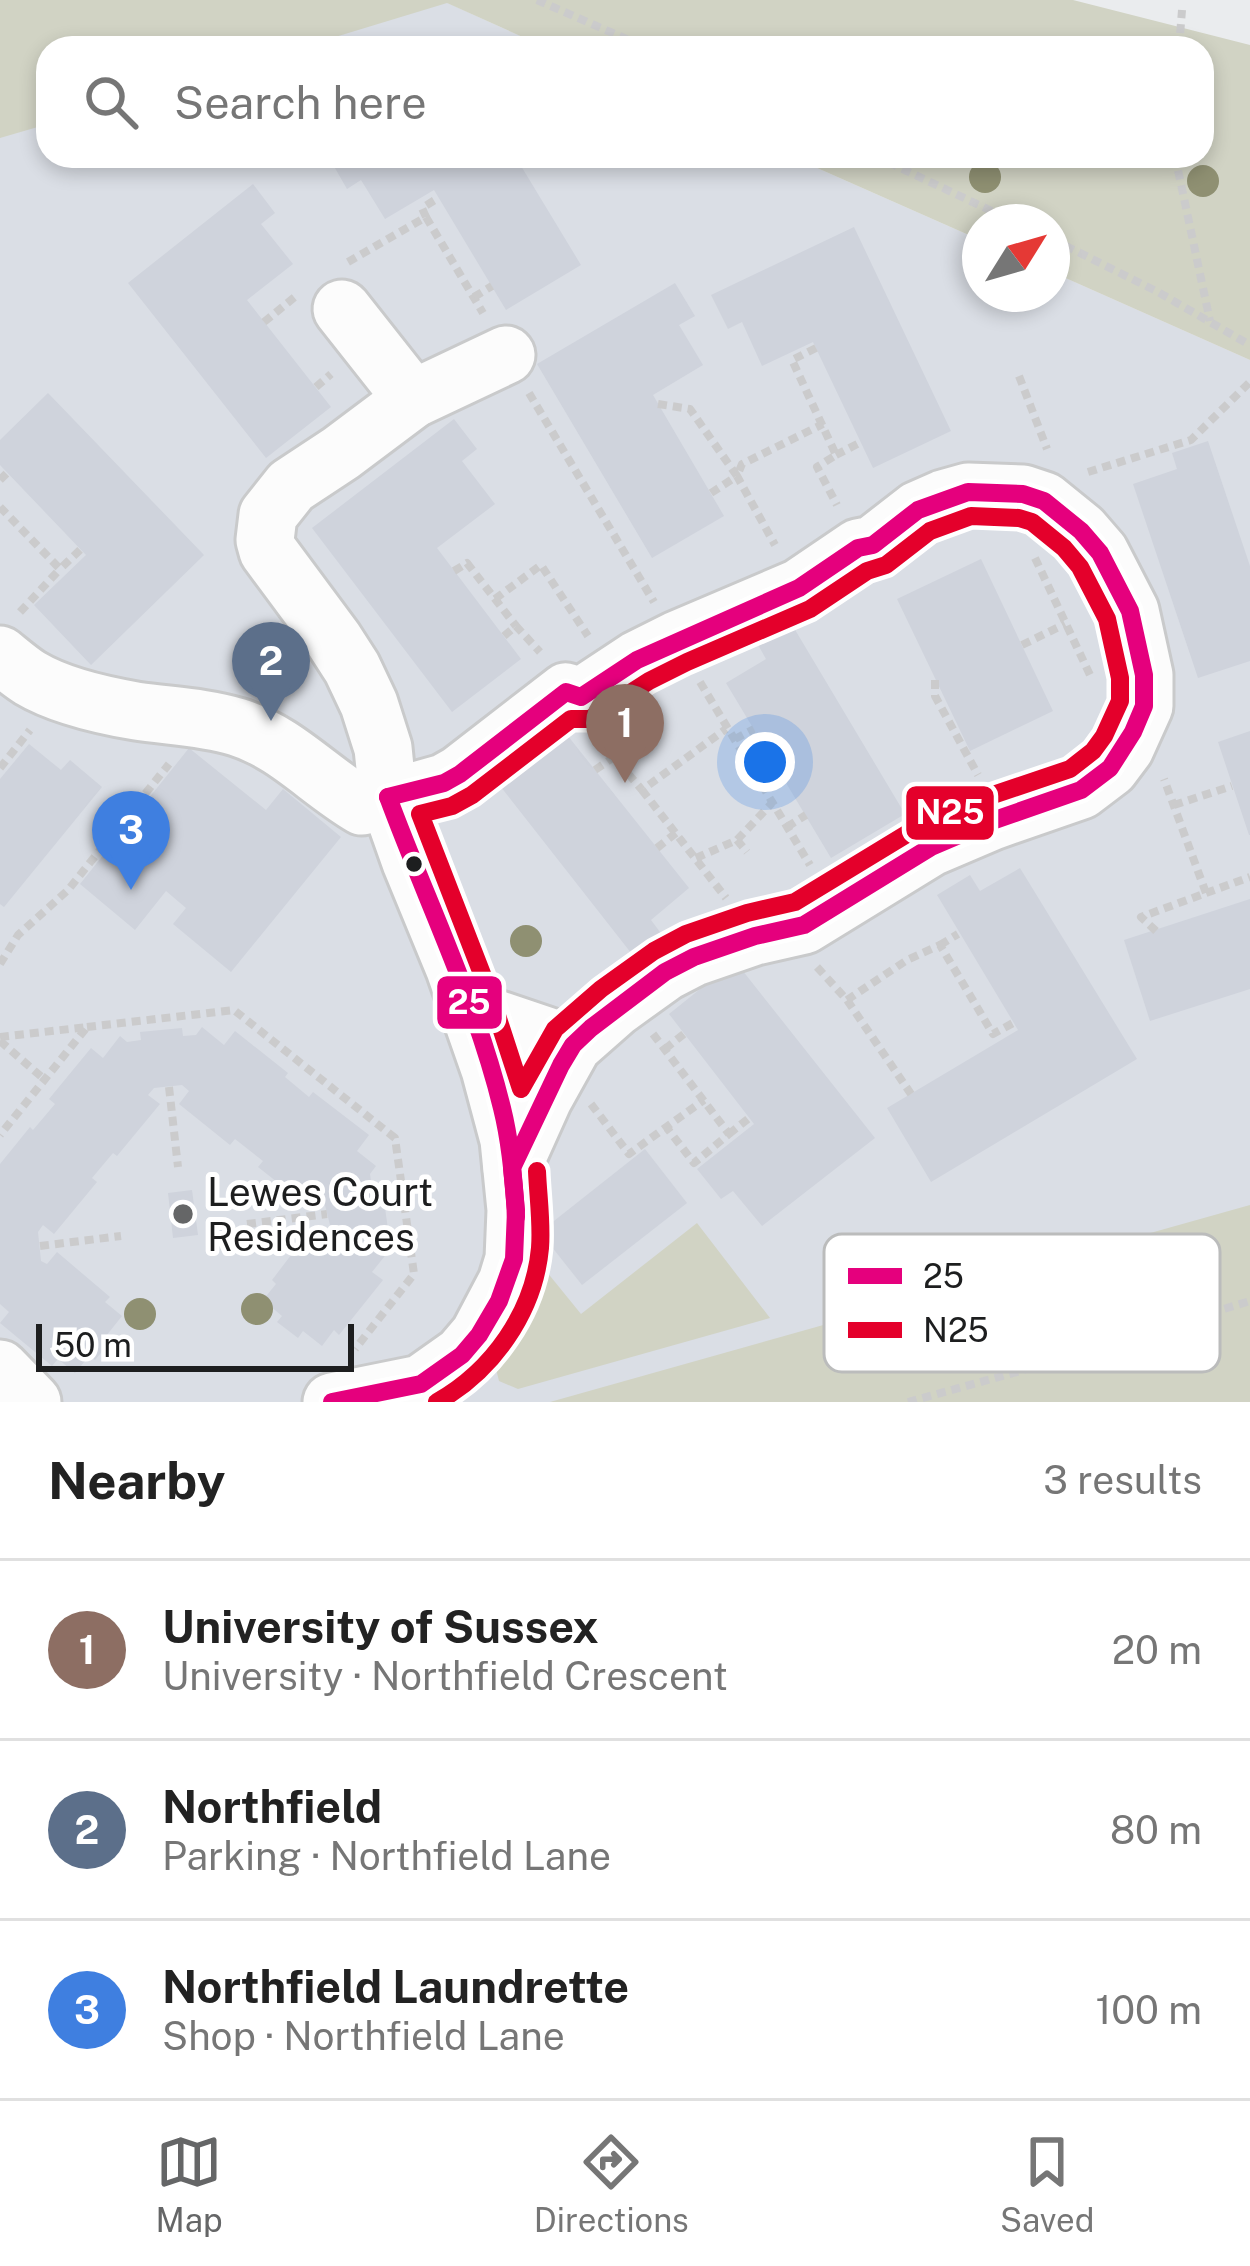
<!DOCTYPE html>
<meta charset="utf-8">
<style>
:root{--surface:#fff;--page:#f6f6f6;--text:#222;--muted:#767676;--line:#e0e0e0;--accent:#656667}
body{margin:0;font-family:"Public Sans",sans-serif;background:var(--page);color:var(--text)}
.compass{position:absolute;left:962px;top:204px;width:108px;height:108px;border-radius:50%;background:var(--surface);box-shadow:0 6px 18px #0003;rotate:53deg}
.scale{position:absolute;left:36px;bottom:30px;width:318px;box-sizing:border-box;padding-left:12px;border:6px solid #1d1e1f;border-top:0;font-size:33px;line-height:42px;white-space:nowrap;color:#1d1e1f;-webkit-text-stroke:9px #fff;paint-order:stroke}
.you{position:absolute;left:765px;top:762px;width:42px;height:42px;margin:-30px;border:9px solid #fff;border-radius:50%;background:#1a73e8;box-shadow:0 0 0 18px #1a73e833}
.badge{display:grid;place-items:center;width:78px;height:78px;border-radius:50%;background:var(--accent);color:#fff;font-size:39px;font-weight:700}
.pin{position:absolute;translate:-50% -99px;filter:drop-shadow(0 3px 6px #0008)}
.pin::after{content:'';position:absolute;top:63px;width:42px;height:36px;background:inherit;clip-path:polygon(0 0,100% 0,50% 100%)}
.list{margin:0;padding:0;list-style:none}
h2{display:flex;justify-content:space-between;align-items:center;height:156px;margin:0;padding:0 48px;font-size:51px}
h2 small{font-size:39px;font-weight:400;color:var(--muted)}
.list li{display:grid;grid-template-columns:78px 1fr auto;gap:36px;align-items:center;box-sizing:border-box;height:180px;padding:0 48px;border-top:3px solid var(--line)}
.list b{display:block;font-size:45px;white-space:nowrap}
.list p{margin:0;font-size:39px;white-space:nowrap;color:var(--muted)}
.list em{font-size:39px;font-style:normal;color:var(--muted)}
.icon{flex:none;width:66px;height:66px;fill:none;stroke:currentColor;stroke-width:2;stroke-linecap:round;stroke-linejoin:round}
.map{position:relative;flex:none;width:1250px;height:1402px;overflow:hidden}
.search{position:absolute;background:var(--surface);box-shadow:0 6px 18px #0003;left:36px;right:36px;top:36px;height:132px;display:flex;align-items:center;gap:30px;box-sizing:border-box;padding:0 42px;border-radius:36px;color:var(--muted);font-size:45px}
.sheet{height:696px;background:var(--surface)}
nav{display:flex;justify-content:space-around;align-items:center;box-sizing:border-box;height:168px;border-top:3px solid var(--line);background:var(--surface);font-size:33px;color:var(--muted)}
nav a{display:grid;justify-items:center;gap:6px}
nav .on{color:var(--accent)}
.map>svg:first-child{display:block}
.built{fill:#dadee5}
.green{fill:#d1d3c4}
.building{fill:#cfd3dc}
.lines{fill:none;stroke-linecap:round;stroke-linejoin:round}
.minor-casing{stroke:#c9cacb;stroke-width:63}
.path{stroke:#cbcbcc;stroke-width:8;stroke-dasharray:9 6;stroke-linecap:butt}
.minor{stroke:#fcfcfc;stroke-width:57}
.bus-1-casing{stroke:#fff;stroke-width:27}
.bus-2-casing{stroke:#fff;stroke-width:27}
.bus-1{stroke:#e5007d;stroke-width:18}
.bus-2{stroke:#e4002b;stroke-width:18}
.tree{fill:#8f9072}
.bus-dot{fill:#1d1e1f;stroke:#fff;stroke-width:4.5}
.poi-dot{fill:#656667;stroke:#fff;stroke-width:4.5}
.labels{text-anchor:middle;dominant-baseline:central;stroke-width:10;stroke-linejoin:round;paint-order:stroke}
.poi-label{font-size:39px;fill:#1d1e1f;stroke:#fff;text-anchor:start}
.key{fill:#fff;stroke:#bbbcbc;stroke-width:3}
.key-label{font-size:33px;fill:#1d1e1f}
.line-badge{stroke:#fff;stroke-width:4.5}
.badge-label{font-size:33px;text-anchor:middle;font-weight:bold;fill:#fff}
</style>
<div class="map">
<svg width="1250" height="1402" viewBox="0 0 1250 1402">
<rect width="100%" height="100%" fill="#eaecee"/>
<path class="built" d="M0 0H441L547 48H48V156H790L980 240V294H1052V272L1250 360V1206L560 1402H0Z"/>
<g class="green">
<path d="M0 0H1073L1250 45V360L1052 272V222H980V240L790 156H1202V48H547L447 3 299 48H48V124L0 138Z"/>
<path d="M1250 1205V1402H550Z"/>
<path d="M697 1223 770 1318 518 1389 499 1381 495 1365C521 1336 535 1303 542 1266L581 1314Z"/>
</g>
<g class="building">
<path d="M328 156H515L581 265 506 310 434 190 385 219 361 180 347 189Z"/>
<path d="M253 184 275 213 261 224 293 264 247 300 331 407 266 458 128 283Z"/>
<path d="M854 227 951 431 873 468 813 342 762 366 742 322 728 329 711 295Z"/>
<path d="M675 283 695 316 679 325 703 365 653 395 724 516 652 558 537 364Z"/>
<path d="M48 393 204 555 91 665 34 605 86 555 0 465V440Z"/>
<path d="M454 419 477 449 462 461 495 504 437 548 521 659 452 712 312 528Z"/>
<path d="M1208 441 1250 566V661L1198 678 1133 484 1177 469 1172 453Z"/>
<path d="M981 559 1053 711 970 751 897 599Z"/>
<path d="M791 623 905 814 831 858 726 683 766 659 757 643Z"/>
<path d="M564 731 689 888 651 920 663 936 635 958 497 782Z"/>
<path d="M1250 731V835H1249L1218 742Z"/>
<path d="M29 744 61 770 70 760 102 787 4 907 0 904V779Z"/>
<path d="M189 748 266 810 283 789 341 837 231 972 173 924 186 908 166 891 135 930 80 884Z"/>
<path d="M1020 868 1137 1059 931 1182 887 1108 1018 1030 937 895 970 875 980 891Z"/>
<path d="M1250 899V989L1150 1021 1124 940Z"/>
<path d="M735 961 875 1138 762 1226 733 1191 721 1199 697 1169 754 1124 669 1014Z"/>
<path d="M202 1027 224 1045 235 1031 288 1073 285 1077 309 1097 313 1092 369 1135 357 1151 376 1166 370 1174 372 1189 382 1187 388 1229 378 1230 380 1245 388 1252 372 1272 383 1280 339 1335 334 1330 322 1346 303 1331 298 1338 277 1322 282 1316 263 1300 276 1284 272 1280 314 1225 326 1235 331 1229 324 1201 319 1197 310 1208 258 1167 263 1161 235 1139 230 1145 179 1104 189 1091 182 1085 154 1088 148 1095 160 1104 117 1156 113 1153 92 1178 97 1182 54 1234 43 1225 38 1232 41 1261 47 1264 57 1252 110 1297 105 1302 122 1316 106 1336 111 1341 95 1360 90 1355 75 1373 58 1359 52 1366 0 1323 9 1312 0 1304V1164L30 1127 33 1130 55 1104 49 1099 91 1048 103 1058 120 1036 127 1042 141 1040 140 1032 182 1028 183 1036 196 1035Z"/>
<path d="M645 1149 687 1203 582 1285 540 1232Z"/>
<path d="M192 1190 198 1235 173 1238 168 1193Z"/>
</g>
<g class="lines">
<g class="minor-casing">
<g id="minor">
<path d="M342 309 413 399"/>
<path d="M0 655C10 663 19 671 30 678 60 696 101 705 136 711 169 716 204 717 237 727 286 742 319 781 362 806L444 783 460 774 566 692 581 697 637 660 677 640 799 588 858 548 873 545 918 510 943 499 968 492 1023 494 1044 501 1081 531 1100 553 1130 611 1144 675V706L1125 748 1110 768 1081 790 992 821 931 847 804 925 755 936 694 957 665 972 615 1008 573 1045 543 1099 512 1168"/>
<path d="M474 1021 496 1019 573 1045"/>
<path d="M0 1369 32 1402"/>
<path d="M332 1402 421 1384 462 1355 479 1335 507 1282 514 1259 516 1210 509 1140 490 1069 455 969 411 862 388 797 383 748 369 704 352 668 334 640 268 551 265 540 268 515 291 486 341 453 413 399 506 355"/>
</g>
</g>
<g class="path">
<path d="M537 0 647 48"/>
<path d="M1179 48 1182 10"/>
<path d="M875 156 1015 222"/>
<path d="M1175 156 1210 321"/>
<path d="M426 217 422 208 438 198"/>
<path d="M1052 239 1158 292 1250 345"/>
<path d="M348 262 426 217 483 313"/>
<path d="M474 297 492 286"/>
<path d="M264 322 296 296"/>
<path d="M816 348 792 360 836 455 817 467 837 505"/>
<path d="M1019 376 1047 449"/>
<path d="M316 387 331 374"/>
<path d="M529 393 654 602"/>
<path d="M658 404 690 409 737 476 742 464 823 424"/>
<path d="M836 455 861 442"/>
<path d="M1088 472 1191 440 1250 382"/>
<path d="M0 480 8 472"/>
<path d="M711 493 737 476 775 545"/>
<path d="M0 507 60 569 81 549"/>
<path d="M1035 558 1090 675"/>
<path d="M454 571 467 563 516 626"/>
<path d="M495 599 541 565 588 636"/>
<path d="M20 612 60 569"/>
<path d="M504 636 516 626 540 652"/>
<path d="M1022 645 1065 624"/>
<path d="M935 680V696L978 775"/>
<path d="M700 682 810 865"/>
<path d="M735 739 754 729"/>
<path d="M0 768 30 730"/>
<path d="M595 770 614 757 642 790 726 729"/>
<path d="M642 790 726 898"/>
<path d="M1174 805 1232 786"/>
<path d="M787 827 806 815"/>
<path d="M737 840 747 852"/>
<path d="M657 848 676 833"/>
<path d="M696 858 737 840 772 803"/>
<path d="M1206 893 1250 877"/>
<path d="M1156 931 1141 917 1206 893 1164 779"/>
<path d="M940 945 958 934"/>
<path d="M0 964 18 935 68 890 169 764"/>
<path d="M817 967 847 1000 911 1094"/>
<path d="M847 1000 907 960 940 945 993 1034 1013 1023"/>
<path d="M87 1027 234 1010 395 1138 414 1274 355 1349"/>
<path d="M653 1034 729 1134 694 1163 667 1128"/>
<path d="M0 1037 87 1027 0 1135"/>
<path d="M0 1041 44 1079"/>
<path d="M665 1049 685 1033"/>
<path d="M169 1087 178 1167"/>
<path d="M591 1104 629 1154 704 1100"/>
<path d="M729 1134 749 1118"/>
<path d="M384 1197 403 1196"/>
<path d="M247 1224 327 1214"/>
<path d="M40 1246 121 1236"/>
<path d="M908 1402 1017 1372 1250 1301"/>
</g>
<use href="#minor" class="minor"/>
<g class="bus-1-casing">
<g id="bus-1">
<path d="M388 797C426 900 476 1001 502 1108 511 1144 514 1180 516 1217"/>
<path d="M332 1402 421 1384 462 1355 479 1335 499 1301 514 1259 516 1210 512 1168 561 1065 573 1045 591 1028 665 972 694 957 755 936 804 925 931 847 992 821 1081 790 1110 768 1133 732 1144 706V675L1130 611 1100 553 1081 531 1044 501 1023 494 968 492 918 510 873 545 858 548 799 588 637 660 581 697 566 692 460 774 444 783 388 797"/>
</g>
</g>
<g class="bus-2-casing">
<g id="bus-2">
<path d="M971 516 1019 518 1032 522 1064 548 1080 567 1107 619 1120 678V701L1104 736 1093 751 1070 769 984 798 920 826 795 902 747 913 686 934 654 951 601 989 555 1029 521 1089 491 997 420 814 452 806 472 795 571 719H590L649 681 687 662 810 609 867 571 886 565 930 531Z"/>
<path d="M437 1402C492 1371 534 1313 540 1248 542 1223 538 1196 537 1171"/>
</g>
</g>
<use href="#bus-1" class="bus-1"/>
<use href="#bus-2" class="bus-2"/>
</g>
<g class="tree">
<circle cx="985" cy="177" r="16"/>
<circle cx="1203" cy="181" r="16"/>
<circle cx="526" cy="941" r="16"/>
<circle cx="257" cy="1309" r="16"/>
<circle cx="140" cy="1314" r="16"/>
</g>
<circle class="bus-dot" cx="414" cy="864" r="10"/>
<circle class="poi-dot" cx="183" cy="1214" r="12"/>
<g class="labels">
<g class="poi-label">
<text x="207" y="1192">Lewes Court<tspan x="207" dy="45">Residences</tspan></text>
</g>
</g>
<rect x="824" y="1234" width="396" height="138" rx="18" class="key"/>
<rect x="848" y="1268" width="54" height="16" fill="#e5007d"/>
<rect x="848" y="1322" width="54" height="16" fill="#e4002b"/>
<g class="key-label">
<text x="923" y="1288">25</text>
<text x="923" y="1342">N25</text>
</g>
<g class="line-badge">
<rect x="904" y="784" width="92" height="58" rx="12" fill="#e4002b"/>
<rect x="435" y="974" width="69" height="57" rx="12" fill="#e5007d"/>
</g>
<g class="badge-label">
<text x="950" y="824">N25</text>
<text x="469" y="1014">25</text>
</g>
</svg>
<svg class="compass" viewBox="-18 -18 36 36"><path d="M0-13l5 13h-10z" fill="#e53935"/><path d="M0 13l5-13h-10z" fill="#767676"/></svg>
<div class="scale">50 m</div>
<div class="you"></div>
<div class="pin badge" style="left:625px;top:783px;background:#8d6e63">1</div>
<div class="pin badge" style="left:271px;top:721px;background:#5c6f8a">2</div>
<div class="pin badge" style="left:131px;top:890px;background:#3f7fe0">3</div>
<div class="search"><svg class="icon" aria-label="search" viewBox="0 0 24 24"><circle cx="10" cy="10" r="6"/><path d="M15 15l6 6"/></svg>Search here</div>
</div>
<section class="sheet">
<h2>Nearby<small>3 results</small></h2>
<ul class="list">
<li><span class="badge" style="background:#8d6e63">1</span><div><b>University of Sussex</b><p>University · Northfield Crescent</p></div><em>20 m</em></li>
<li><span class="badge" style="background:#5c6f8a">2</span><div><b>Northfield</b><p>Parking · Northfield Lane</p></div><em>80 m</em></li>
<li><span class="badge" style="background:#3f7fe0">3</span><div><b>Northfield Laundrette</b><p>Shop · Northfield Lane</p></div><em>100 m</em></li>
</ul>
</section>
<nav>
<a class="on"><svg class="icon" aria-label="map" viewBox="0 0 24 24"><path d="M3 6l6-2 6 2 6-2v14l-6 2-6-2-6 2zM9 4v14M15 6v14"/></svg>Map</a>
<a><svg class="icon" aria-label="directions" viewBox="0 0 24 24"><path d="M12 3l9 9-9 9-9-9zM9 14v-3h6M13 9l2 2-2 2"/></svg>Directions</a>
<a><svg class="icon" aria-label="saved" viewBox="0 0 24 24"><path d="M7 4h10v16l-5-4-5 4z"/></svg>Saved</a>
</nav>
